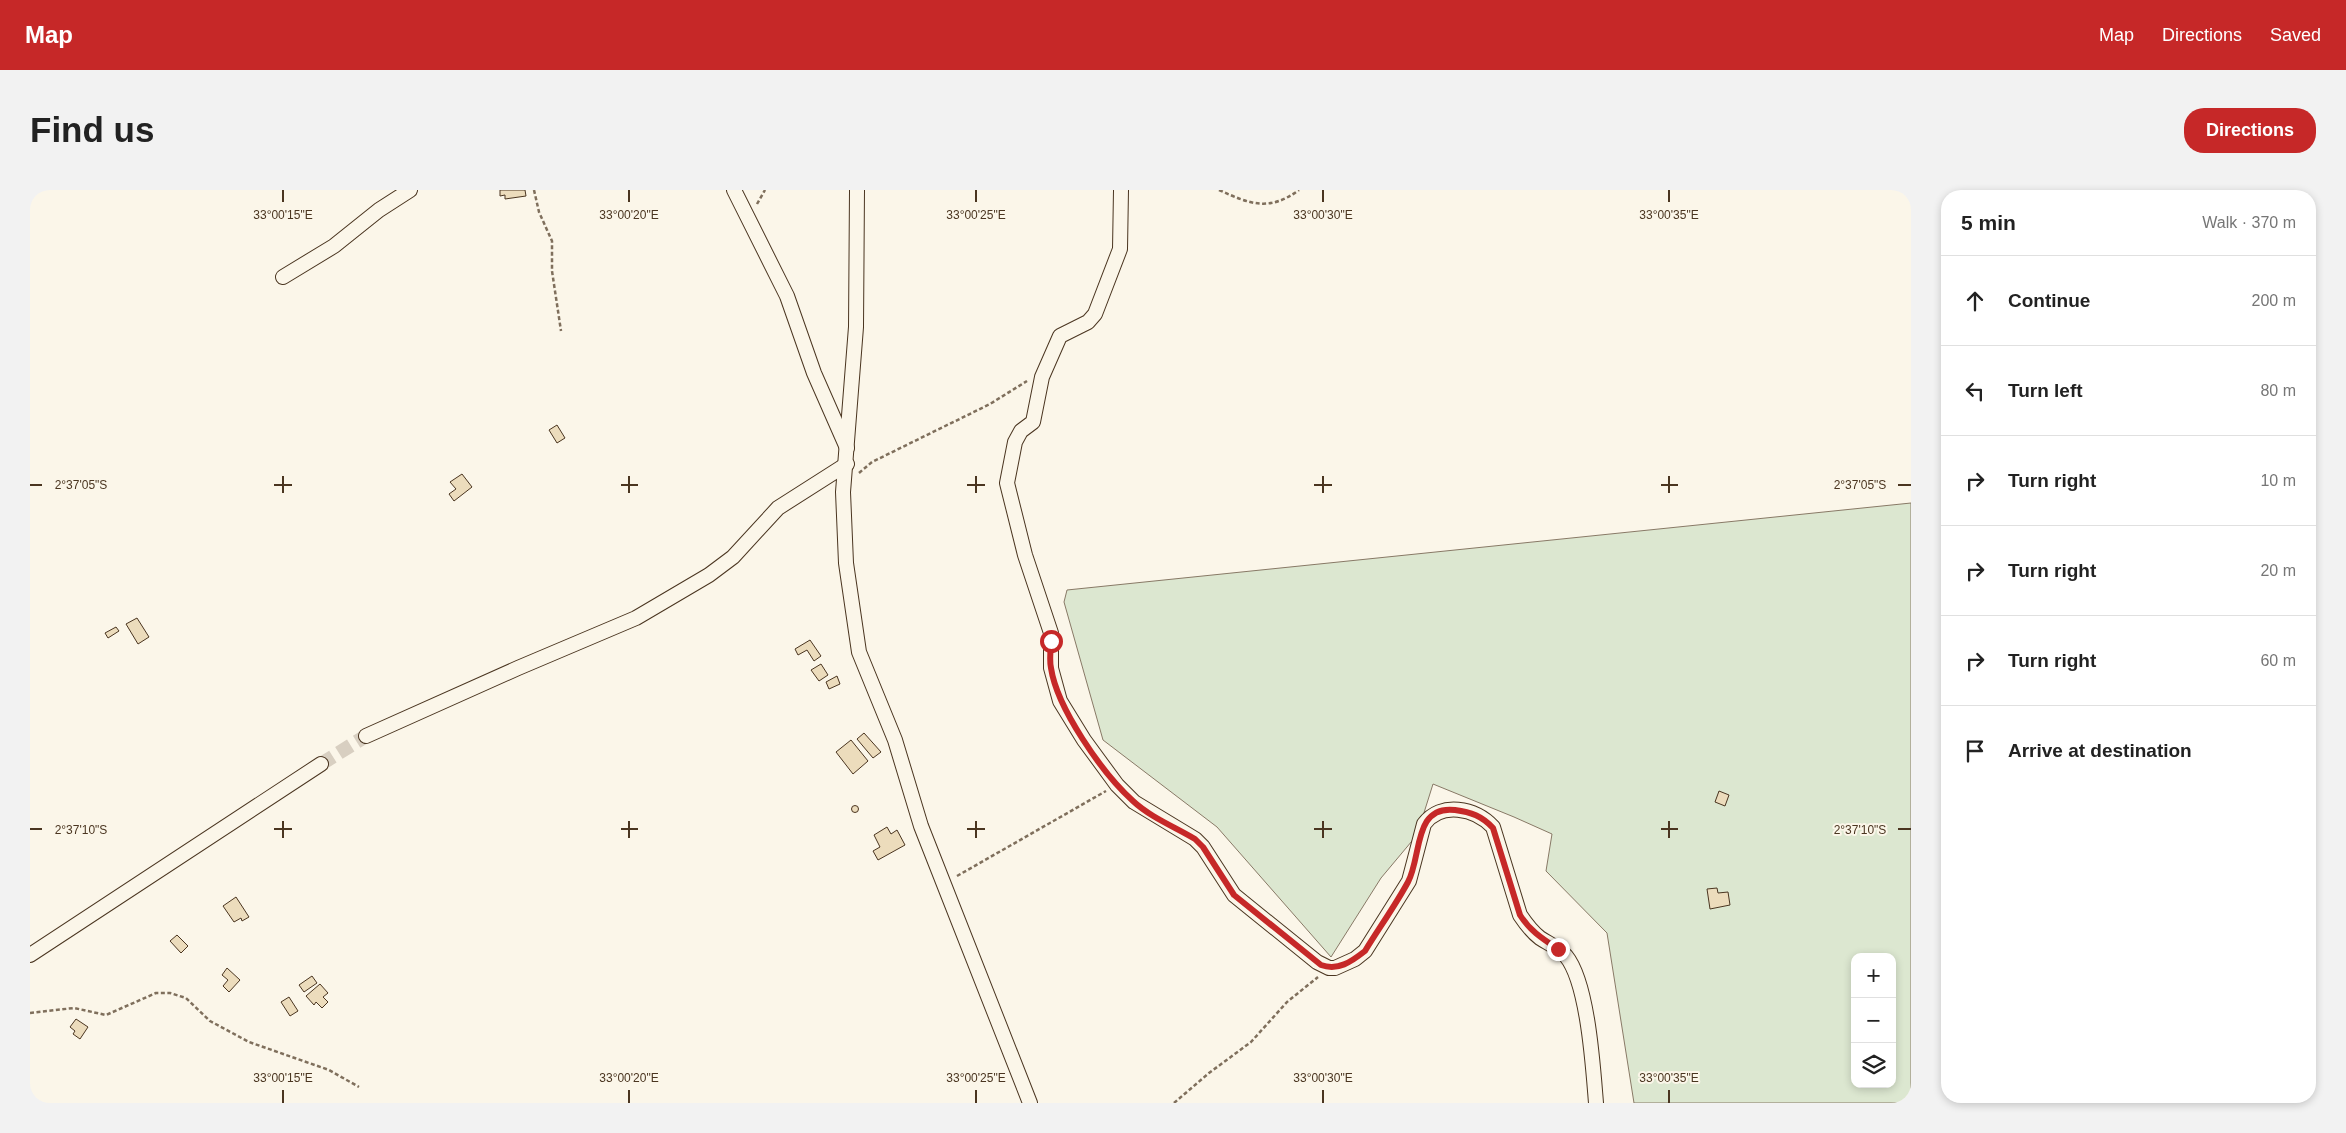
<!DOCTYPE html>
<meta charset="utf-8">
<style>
:root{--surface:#fff;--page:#f2f2f2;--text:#222;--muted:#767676;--line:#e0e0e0;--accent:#c62828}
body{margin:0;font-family:Arial,sans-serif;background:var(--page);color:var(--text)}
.controls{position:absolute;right:15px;bottom:15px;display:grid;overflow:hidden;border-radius:10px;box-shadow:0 2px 8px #0003}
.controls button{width:45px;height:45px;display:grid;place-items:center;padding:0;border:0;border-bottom:1px solid var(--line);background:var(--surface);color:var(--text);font:25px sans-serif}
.stop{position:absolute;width:15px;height:15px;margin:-11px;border:4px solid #c62828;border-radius:50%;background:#fff}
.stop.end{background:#c62828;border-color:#fff;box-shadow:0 1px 5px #0008}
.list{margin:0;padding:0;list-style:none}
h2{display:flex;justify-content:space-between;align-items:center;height:65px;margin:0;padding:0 20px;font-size:21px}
h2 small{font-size:16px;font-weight:400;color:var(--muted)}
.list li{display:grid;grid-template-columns:32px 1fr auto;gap:15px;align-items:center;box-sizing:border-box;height:90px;padding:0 20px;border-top:1px solid var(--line)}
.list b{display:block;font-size:19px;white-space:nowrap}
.list em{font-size:16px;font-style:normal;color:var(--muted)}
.icon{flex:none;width:28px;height:28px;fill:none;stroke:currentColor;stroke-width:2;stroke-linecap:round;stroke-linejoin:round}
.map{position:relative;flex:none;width:1881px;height:913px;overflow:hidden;border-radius:20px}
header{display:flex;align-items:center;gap:30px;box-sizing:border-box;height:70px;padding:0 25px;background:var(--accent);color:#fff}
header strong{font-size:24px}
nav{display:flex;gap:28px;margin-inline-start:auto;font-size:18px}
.intro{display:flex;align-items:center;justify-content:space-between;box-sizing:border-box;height:120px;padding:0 30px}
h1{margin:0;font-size:35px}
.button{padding:12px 22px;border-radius:20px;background:var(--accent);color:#fff;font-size:18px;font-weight:700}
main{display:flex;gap:30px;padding:0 30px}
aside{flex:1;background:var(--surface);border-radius:20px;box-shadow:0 2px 8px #0003}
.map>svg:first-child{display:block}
.green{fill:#dce7d0;stroke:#887966;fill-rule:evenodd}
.building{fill:#ecdcbc;stroke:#4a3520}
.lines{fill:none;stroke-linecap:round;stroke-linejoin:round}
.street-tunnel{stroke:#d8cfc1;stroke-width:14;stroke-dasharray:14 7;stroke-linecap:butt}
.street-casing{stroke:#4a3520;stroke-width:16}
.path{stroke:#7f6f5c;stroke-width:2.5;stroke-dasharray:4 2.5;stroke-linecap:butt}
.street{stroke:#fbf6e9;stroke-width:14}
.route{stroke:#c62828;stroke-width:6}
.ticks{fill:none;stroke:#4a3520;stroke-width:2}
.ticks-label{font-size:12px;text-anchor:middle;fill:#4a3520;stroke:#fbf6e9;stroke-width:4;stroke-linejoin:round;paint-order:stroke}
</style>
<header>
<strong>Map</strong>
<nav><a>Map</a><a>Directions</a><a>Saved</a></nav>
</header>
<div class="intro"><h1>Find us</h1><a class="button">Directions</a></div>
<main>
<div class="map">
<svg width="1881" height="913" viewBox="0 0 1881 913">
<rect width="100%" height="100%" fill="#fbf6e9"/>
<path class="green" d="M1881 313V913H1604L1577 743 1516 681 1522 644 1484 627 1403 594 1387 645 1351 688 1301 767 1187 637 1073 550 1034 412 1037 400ZM1825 767H1862V894H1825Z"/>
<g class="building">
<path d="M470 0H495L496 6 475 9V5L470 6Z"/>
<path d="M527 235 535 248 527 253 519 240Z"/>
<path d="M432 284 442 297 424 311 419 304 426 299 420 292Z"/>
<path d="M107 428 119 447 108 454 96 434Z"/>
<path d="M86 437 89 441 78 448 75 443Z"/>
<path d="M780 450 791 466 784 471 777 460 768 465 765 459Z"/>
<path d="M791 474 798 485 789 491 781 480Z"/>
<path d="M807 486 810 494 799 499 796 492Z"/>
<path d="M834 543 851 562 843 568 827 549Z"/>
<path d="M821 550 838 571 823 584 806 562Z"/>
<path d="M1689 601 1699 605 1695 616 1685 612Z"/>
<circle cx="825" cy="619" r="3.5"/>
<path d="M857 637 861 644 867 640 875 655 848 670 843 661 850 657 844 645Z"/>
<path d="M1687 698 1688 703 1698 702 1700 715 1680 719 1677 699Z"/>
<path d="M206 707 219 727 212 731 211 728 204 732 193 716Z"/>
<path d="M147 745 158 756 151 763 140 751Z"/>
<path d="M197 778 210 790 199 802 193 796 198 790 192 785Z"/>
<path d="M282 786 287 793 274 802 269 795Z"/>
<path d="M290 794 298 803 293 807 298 812 292 818 286 812 284 815 276 806Z"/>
<path d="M259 807 268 821 260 826 251 812Z"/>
<path d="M46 829 58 837 50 849 43 844 45 841 40 837Z"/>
</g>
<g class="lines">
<path class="street-tunnel" d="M291 574 336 546"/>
<g class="street-casing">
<g id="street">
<path d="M704 0 757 106 784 183 817 258"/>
<path d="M827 0 826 137 813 302 816 373 829 462 865 550 891 636 1000 913"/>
<path d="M1091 0 1090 59 1065 124 1058 132 1030 146 1012 187 1003 232 991 241 985 252 977 293 995 365 1021 443V478L1030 511 1054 550 1087 595 1104 612 1165 649 1173 657 1204 705 1287 772 1299 778H1305L1325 769 1335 761 1379 691 1394 634C1411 611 1445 618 1463 637L1490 725C1496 734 1502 742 1510 748 1519 754 1529 758 1536 766 1558 793 1563 877 1566 913"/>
<path d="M253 87 304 56 349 20 380 0"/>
<path d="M336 546 488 478 606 428 679 385 703 367 748 318 817 274"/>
<path d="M0 765 291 574"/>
</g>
</g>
<g class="path">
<path d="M504 0 509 22 522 51V81L531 141"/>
<path d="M1189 0C1220 14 1239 22 1269 0"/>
<path d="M727 14 735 0"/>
<path d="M829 283 842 272 960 214 997 191"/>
<path d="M927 686 1076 601"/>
<path d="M0 823 44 818 76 825 126 803H140L156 808 180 831 219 852 299 880 329 897"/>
<path d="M1144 913 1179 883 1221 852 1257 812 1288 787"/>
</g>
<use href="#street" class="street"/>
</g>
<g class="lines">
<path class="route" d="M1021 451C1021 460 1019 469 1021 478 1027 518 1072 583 1103 611 1120 627 1145 637 1165 649L1173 657 1204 705 1291 775C1308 781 1321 772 1335 761 1349 738 1365 716 1378 692 1392 666 1383 615 1425 620 1441 622 1452 626 1463 638L1490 725C1500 741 1513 749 1528 759"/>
</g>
<path class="ticks" d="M253 0V12M599 0V12M946 0V12M1293 0V12M1639 0V12M253 286V303M599 286V303M946 286V303M1293 286V303M1639 286V303M0 295H12M244 295H262M591 295H608M937 295H955M1284 295H1302M1631 295H1648M1868 295H1881M253 631V648M599 631V648M946 631V648M1293 631V648M1639 631V648M0 639H12M244 639H262M591 639H608M937 639H955M1284 639H1302M1631 639H1648M1868 639H1881M253 900V913M599 900V913M946 900V913M1293 900V913M1639 900V913"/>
<g class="ticks-label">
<text x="253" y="29">33°00'15"E</text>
<text x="599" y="29">33°00'20"E</text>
<text x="946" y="29">33°00'25"E</text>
<text x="1293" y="29">33°00'30"E</text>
<text x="1639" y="29">33°00'35"E</text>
<text x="51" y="299">2°37'05"S</text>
<text x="1830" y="299">2°37'05"S</text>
<text x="51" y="644">2°37'10"S</text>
<text x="1830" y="644">2°37'10"S</text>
<text x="253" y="892">33°00'15"E</text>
<text x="599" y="892">33°00'20"E</text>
<text x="946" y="892">33°00'25"E</text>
<text x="1293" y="892">33°00'30"E</text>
<text x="1639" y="892">33°00'35"E</text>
</g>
</svg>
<div class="controls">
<button>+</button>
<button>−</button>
<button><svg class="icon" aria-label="layers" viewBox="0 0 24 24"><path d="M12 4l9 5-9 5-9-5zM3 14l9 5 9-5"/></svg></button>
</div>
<div class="stop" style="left:1021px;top:451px"></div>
<div class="stop end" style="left:1528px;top:759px"></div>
</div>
<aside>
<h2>5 min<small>Walk · 370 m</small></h2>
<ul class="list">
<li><svg class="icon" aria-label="ahead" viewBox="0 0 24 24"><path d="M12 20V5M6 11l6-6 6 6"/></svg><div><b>Continue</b></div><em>200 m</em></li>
<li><svg class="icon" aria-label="left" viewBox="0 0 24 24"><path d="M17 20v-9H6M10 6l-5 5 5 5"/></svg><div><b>Turn left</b></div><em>80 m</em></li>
<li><svg class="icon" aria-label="right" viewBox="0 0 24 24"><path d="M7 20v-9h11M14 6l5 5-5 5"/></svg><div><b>Turn right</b></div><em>10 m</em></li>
<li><svg class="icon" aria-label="right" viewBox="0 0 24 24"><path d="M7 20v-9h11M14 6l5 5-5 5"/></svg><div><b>Turn right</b></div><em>20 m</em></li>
<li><svg class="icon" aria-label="right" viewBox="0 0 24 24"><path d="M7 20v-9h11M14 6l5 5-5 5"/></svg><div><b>Turn right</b></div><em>60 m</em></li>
<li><svg class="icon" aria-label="arrive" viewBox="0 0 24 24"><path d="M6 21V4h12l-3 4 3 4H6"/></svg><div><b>Arrive at destination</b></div></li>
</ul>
</aside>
</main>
